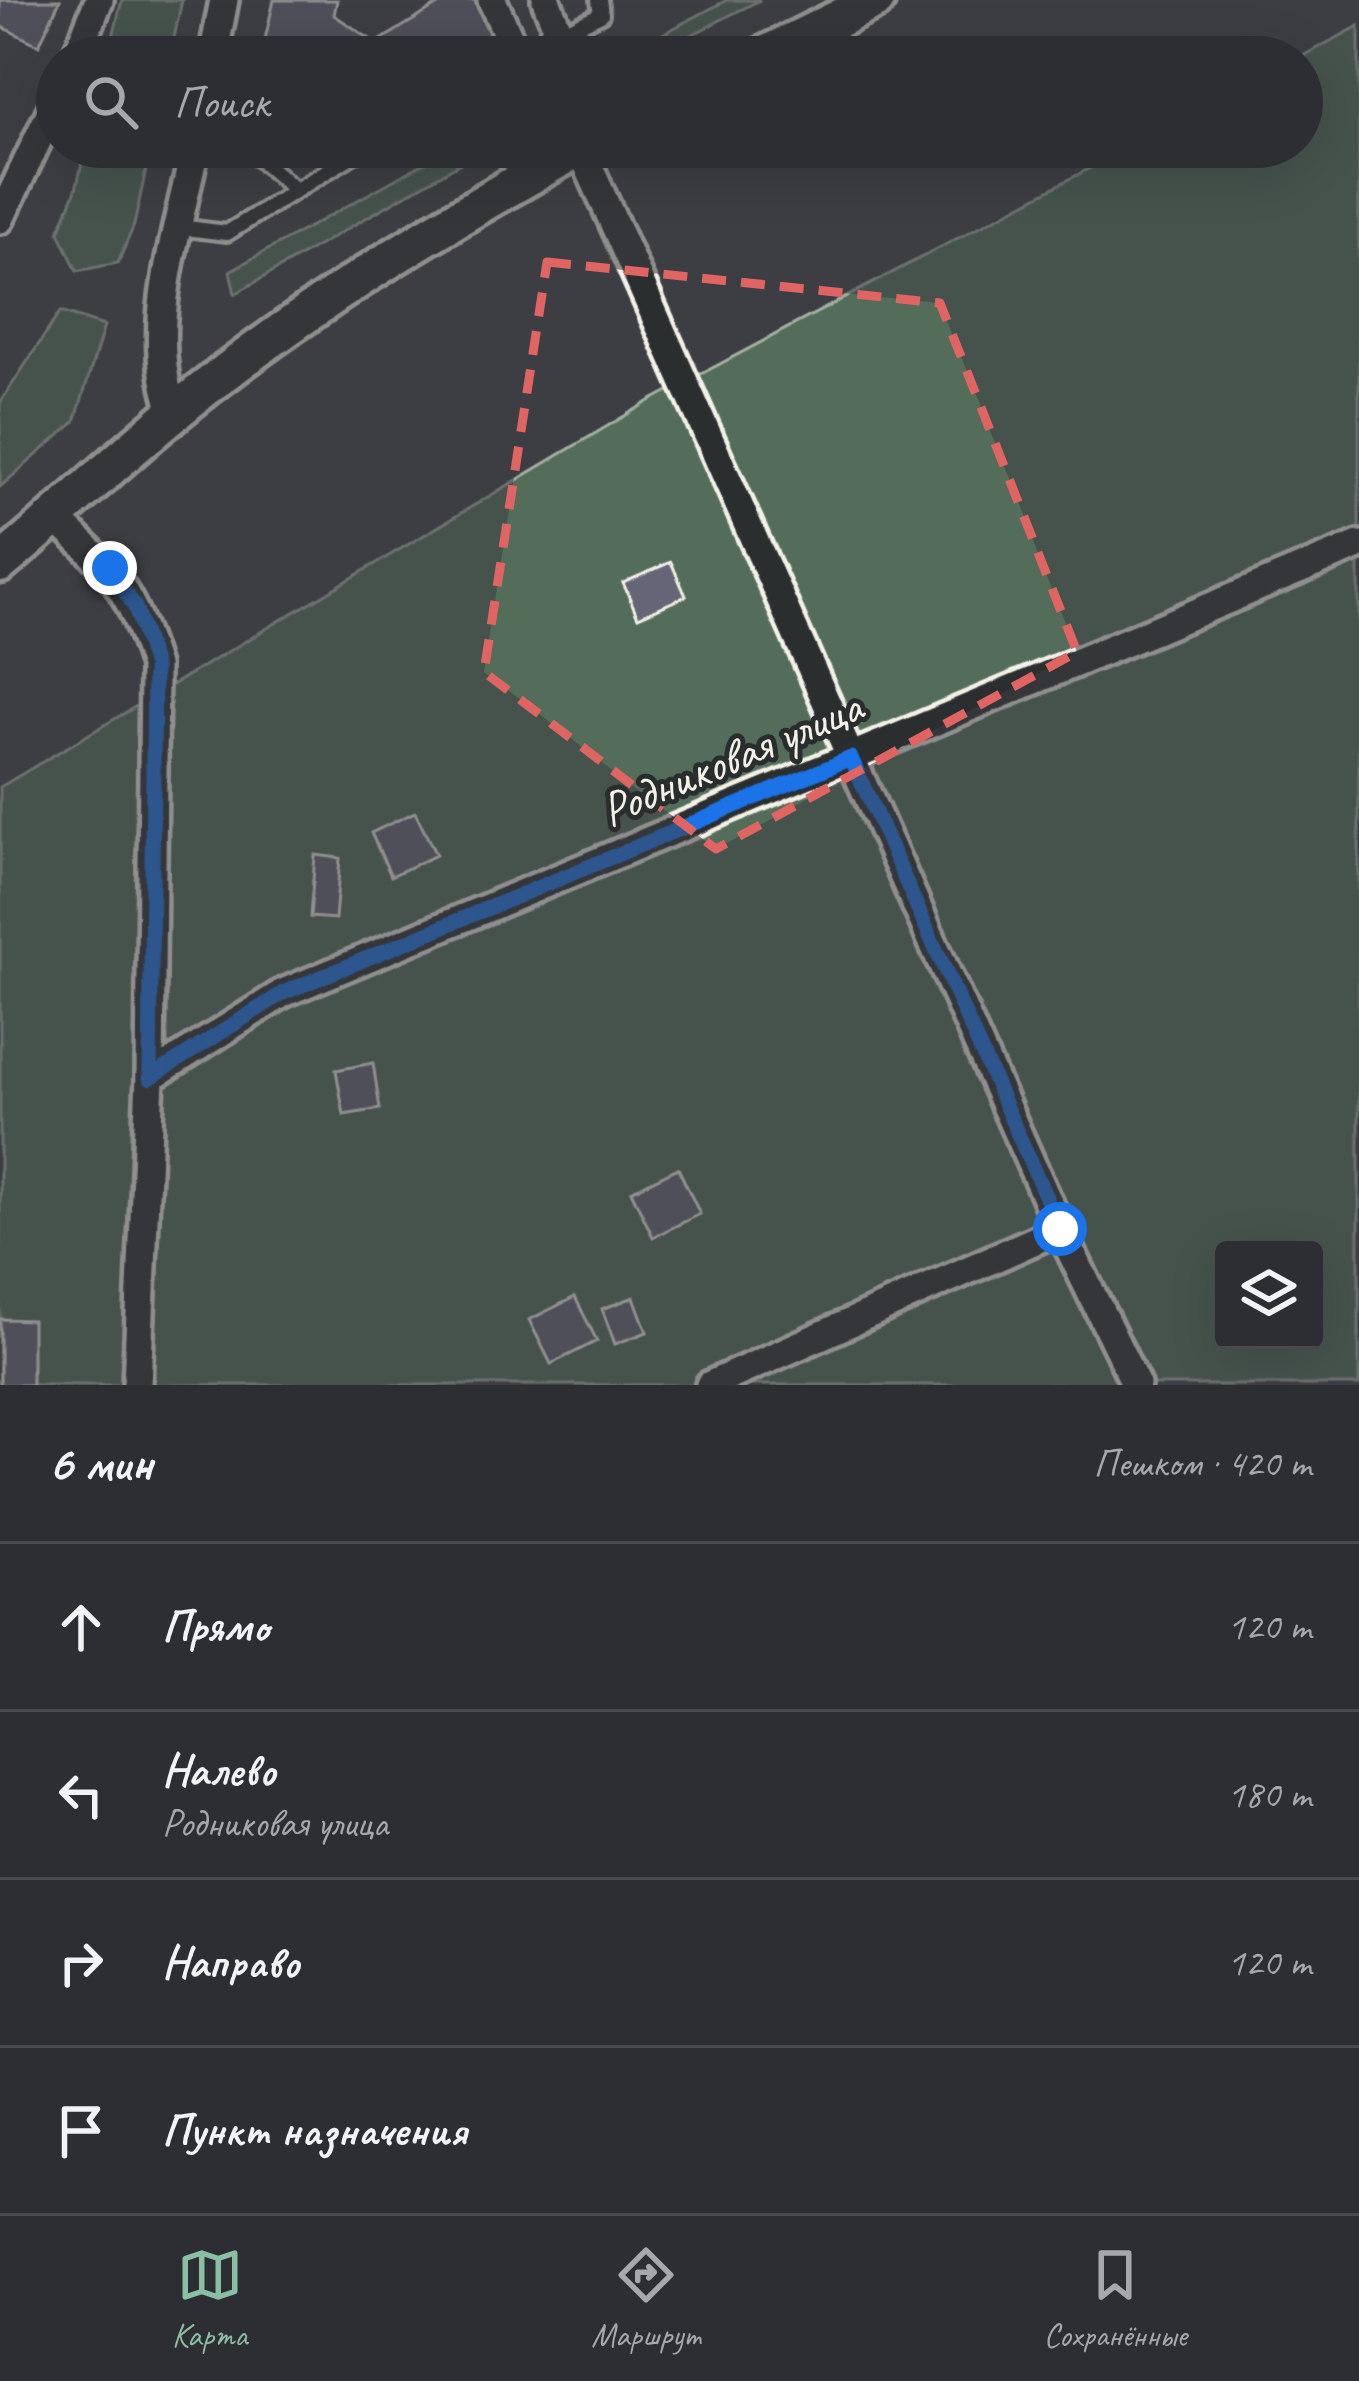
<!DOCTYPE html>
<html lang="ru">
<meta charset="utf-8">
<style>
:root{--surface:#2d2e33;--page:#35363b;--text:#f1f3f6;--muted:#a7a8ac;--line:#484a4e;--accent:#8abfa5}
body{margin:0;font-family:Caveat,sans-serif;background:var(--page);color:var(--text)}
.controls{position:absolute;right:36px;bottom:36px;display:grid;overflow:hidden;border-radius:12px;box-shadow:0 12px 48px #0002}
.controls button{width:108px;height:108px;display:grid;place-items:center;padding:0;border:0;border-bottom:3px solid var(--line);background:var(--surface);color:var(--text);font:60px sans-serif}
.stop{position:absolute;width:36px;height:36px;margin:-27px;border:9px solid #1a73e8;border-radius:50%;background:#fff}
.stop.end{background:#1a73e8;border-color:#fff;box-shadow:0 3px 12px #0008}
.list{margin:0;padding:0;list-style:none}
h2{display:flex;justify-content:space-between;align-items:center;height:156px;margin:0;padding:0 48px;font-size:51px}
h2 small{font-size:39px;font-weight:400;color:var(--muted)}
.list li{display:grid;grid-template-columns:78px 1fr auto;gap:36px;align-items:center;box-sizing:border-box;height:168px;padding:0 48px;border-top:3px solid var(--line)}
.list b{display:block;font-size:45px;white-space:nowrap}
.list p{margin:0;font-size:39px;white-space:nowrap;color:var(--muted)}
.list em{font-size:39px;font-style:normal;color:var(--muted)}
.icon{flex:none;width:66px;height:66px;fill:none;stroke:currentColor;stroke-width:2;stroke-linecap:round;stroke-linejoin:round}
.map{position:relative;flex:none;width:1359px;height:1385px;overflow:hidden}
.search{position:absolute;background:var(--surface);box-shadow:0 12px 48px #0002;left:36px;right:36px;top:36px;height:132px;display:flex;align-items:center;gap:30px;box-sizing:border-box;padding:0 42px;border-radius:66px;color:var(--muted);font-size:45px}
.sheet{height:828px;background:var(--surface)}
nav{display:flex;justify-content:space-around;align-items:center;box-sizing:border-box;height:168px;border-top:3px solid var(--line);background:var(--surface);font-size:33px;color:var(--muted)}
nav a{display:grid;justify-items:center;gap:6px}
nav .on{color:var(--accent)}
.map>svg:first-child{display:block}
.green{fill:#536d5a;stroke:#a4afa1;stroke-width:3;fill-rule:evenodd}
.building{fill:#666577;stroke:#f4f1e8;stroke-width:3}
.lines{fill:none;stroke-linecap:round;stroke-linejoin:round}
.service-casing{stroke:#f4f1e8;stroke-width:22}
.minor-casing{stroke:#f4f1e8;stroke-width:36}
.tertiary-casing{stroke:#f4f1e8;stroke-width:45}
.service{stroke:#2a2d2e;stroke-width:14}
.minor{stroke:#2a2d2e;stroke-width:27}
.tertiary{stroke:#2a2d2e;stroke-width:36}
.route{stroke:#1a73e8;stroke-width:15}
.marked{fill:none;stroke:#df6462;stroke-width:9;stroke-dasharray:24 15;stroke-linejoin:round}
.labels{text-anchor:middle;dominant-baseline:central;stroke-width:10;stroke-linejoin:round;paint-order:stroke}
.street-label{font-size:48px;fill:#f4f1e8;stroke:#2a2d2e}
</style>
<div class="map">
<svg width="1359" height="1385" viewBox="0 0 1359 1385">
<rect width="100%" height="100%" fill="#3c3e44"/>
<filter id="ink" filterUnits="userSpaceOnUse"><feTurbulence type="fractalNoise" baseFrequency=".00833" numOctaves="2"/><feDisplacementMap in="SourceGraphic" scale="24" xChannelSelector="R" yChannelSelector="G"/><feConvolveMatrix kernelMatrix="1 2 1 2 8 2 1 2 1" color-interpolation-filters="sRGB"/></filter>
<g filter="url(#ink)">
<g class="green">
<path d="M122 0H182L170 57H108Z"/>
<path d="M727 0H760L648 57H619Z"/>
<path d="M1359 26V1385H0V787L648 402 1130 147H1302L1301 57ZM1224 1250H1314V1340H1224Z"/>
<path d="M86 147H151L134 225 118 263 77 271 59 232 76 189Z"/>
<path d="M453 147H488L235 294 230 271Z"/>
<path d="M60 312 104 326 75 422 0 487V403Z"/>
</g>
<g class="building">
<path d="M0 0H60L39 45 0 26Z"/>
<path d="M274 0H337L334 15 376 43 446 0H476L503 43 480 57H261Z"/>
<path d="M294 147H336L315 160Z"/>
<path d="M671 562 686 596 638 617 623 583Z"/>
<path d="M415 812 436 855 391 876 371 833Z"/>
<path d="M315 855 340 858 335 919 310 917Z"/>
<path d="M373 1063 380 1109 344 1115 336 1070Z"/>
<path d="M678 1168 700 1214 653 1237 631 1191Z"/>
<path d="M575 1297 597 1341 551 1364 529 1320Z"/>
<path d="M634 1297 647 1332 615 1344 602 1309Z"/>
<path d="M0 1319 32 1320V1385H0Z"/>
</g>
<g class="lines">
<g class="service-casing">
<g id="service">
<path d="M553 37 601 14 599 0"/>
<path d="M246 147 294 189"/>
<path d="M178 227 227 233 366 147"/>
</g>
</g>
<g class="minor-casing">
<g id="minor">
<path d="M492 0 513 47 529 57"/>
<path d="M546 0 556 25 548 57"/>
<path d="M76 57 99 0"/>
<path d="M213 57 224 0"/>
<path d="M580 147 1060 1229 1136 1385"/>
<path d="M0 219 57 99"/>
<path d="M174 413C142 328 179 232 195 147"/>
<path d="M55 518C115 573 129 587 154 666L150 1077 137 1385"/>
<path d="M150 1077 283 993 1359 545"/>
<path d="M710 1385 1060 1229"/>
</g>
</g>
<g class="tertiary-casing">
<g id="tertiary">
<path d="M761 57 876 0"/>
<path d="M0 564C59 515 114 462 174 413 300 310 439 226 581 147"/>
</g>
</g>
<use href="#service" class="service"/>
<use href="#minor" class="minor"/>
<use href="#tertiary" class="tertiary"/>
</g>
</g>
<g class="lines" filter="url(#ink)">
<path class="route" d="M110 568 135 607 154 666 150 1078 283 993 851 758 1060 1229"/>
</g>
<path d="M0 0H1359V1385H0ZM547 262 940 303 1077 652 716 849 484 672Z" fill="#3c3e44" fill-opacity=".55" fill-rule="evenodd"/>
<path class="marked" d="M547 262 940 303 1077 652 716 849 484 672Z"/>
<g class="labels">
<g class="street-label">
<text transform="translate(731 758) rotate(-23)">Родниковая улица</text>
</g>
</g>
</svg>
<div class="controls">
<button><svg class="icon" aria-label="layers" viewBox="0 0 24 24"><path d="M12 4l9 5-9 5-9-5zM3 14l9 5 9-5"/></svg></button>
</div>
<div class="stop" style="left:1060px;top:1229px"></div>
<div class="stop end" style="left:110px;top:568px"></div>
<div class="search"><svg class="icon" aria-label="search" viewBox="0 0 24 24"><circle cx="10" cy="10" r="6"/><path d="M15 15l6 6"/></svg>Поиск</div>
</div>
<section class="sheet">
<h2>6 мин<small>Пешком · 420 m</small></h2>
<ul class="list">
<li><svg class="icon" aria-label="ahead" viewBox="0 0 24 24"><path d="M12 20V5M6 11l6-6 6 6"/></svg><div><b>Прямо</b></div><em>120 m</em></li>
<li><svg class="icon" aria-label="left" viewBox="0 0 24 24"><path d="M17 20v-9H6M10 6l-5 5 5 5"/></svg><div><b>Налево</b><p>Родниковая улица</p></div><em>180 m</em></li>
<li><svg class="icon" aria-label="right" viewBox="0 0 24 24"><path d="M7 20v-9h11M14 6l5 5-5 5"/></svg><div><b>Направо</b></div><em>120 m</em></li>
<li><svg class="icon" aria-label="arrive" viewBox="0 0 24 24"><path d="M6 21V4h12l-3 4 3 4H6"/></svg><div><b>Пункт назначения</b></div></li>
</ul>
</section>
<nav>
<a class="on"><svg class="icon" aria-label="map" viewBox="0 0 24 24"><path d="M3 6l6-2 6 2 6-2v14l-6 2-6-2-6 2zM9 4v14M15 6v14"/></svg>Карта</a>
<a><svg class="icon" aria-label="directions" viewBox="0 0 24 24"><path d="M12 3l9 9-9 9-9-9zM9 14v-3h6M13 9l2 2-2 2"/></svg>Маршрут</a>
<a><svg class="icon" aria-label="saved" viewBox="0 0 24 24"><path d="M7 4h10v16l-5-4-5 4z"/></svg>Сохранённые</a>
</nav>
